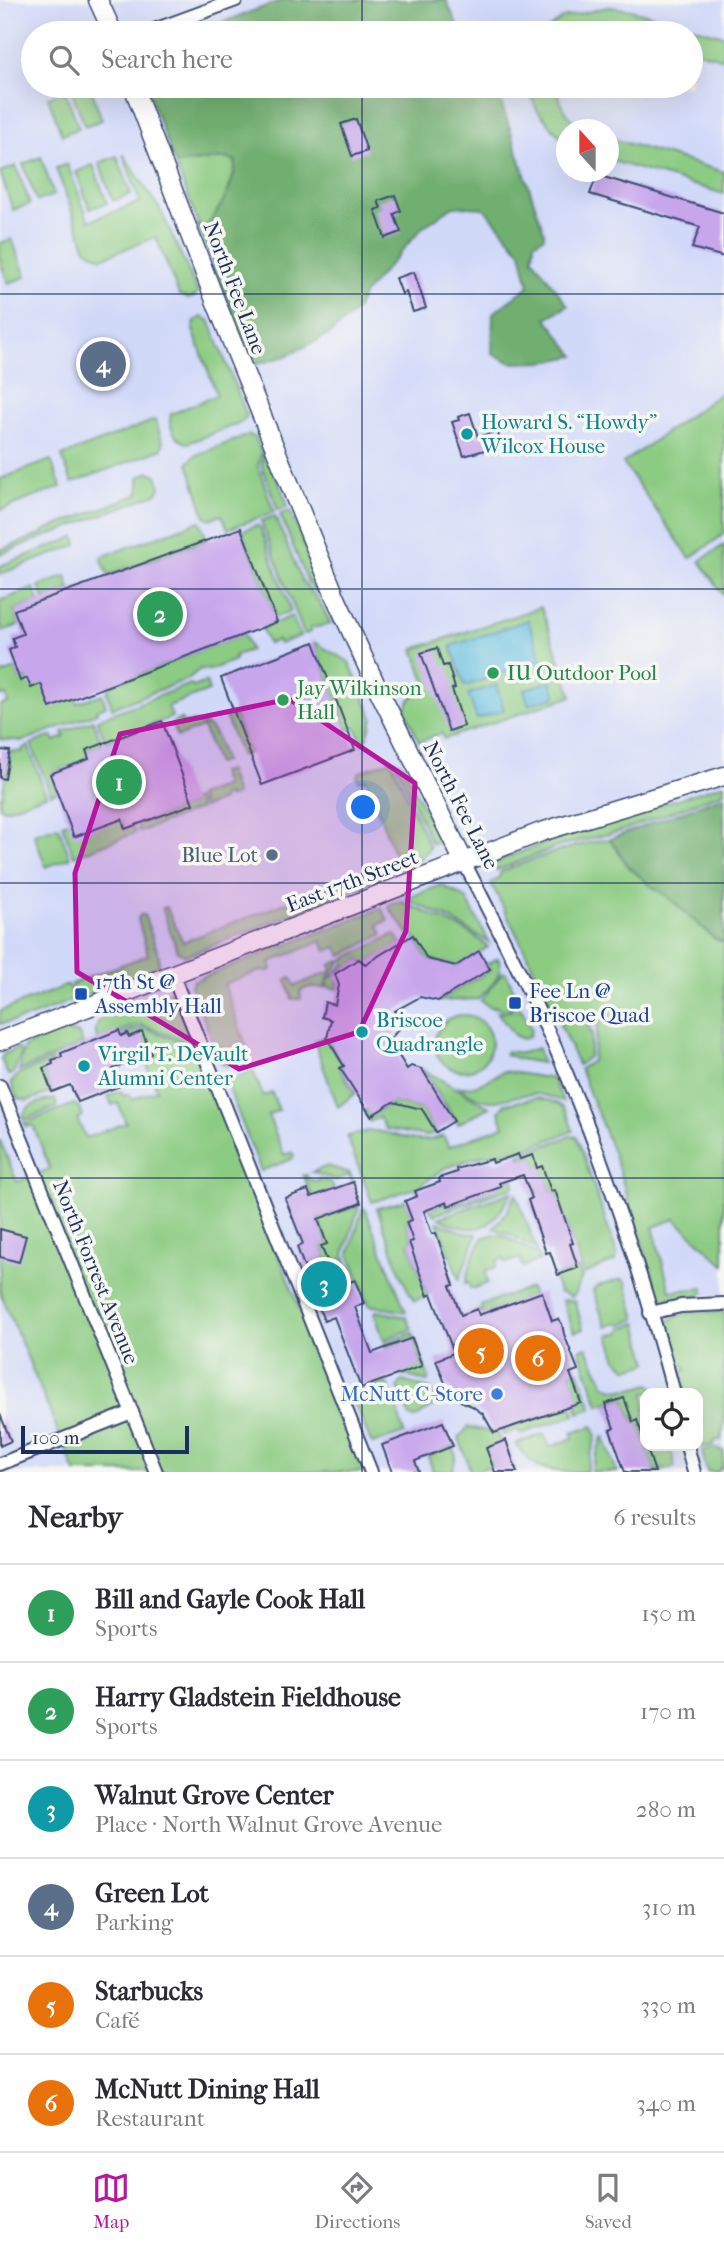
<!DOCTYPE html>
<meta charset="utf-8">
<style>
:root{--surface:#fff;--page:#f2f2f3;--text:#2b2b33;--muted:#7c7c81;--line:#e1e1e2;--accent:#b5179e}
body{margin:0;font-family:"IM FELL French Canon",serif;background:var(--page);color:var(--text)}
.controls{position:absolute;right:21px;bottom:21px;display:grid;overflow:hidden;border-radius:14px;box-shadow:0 7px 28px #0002}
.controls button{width:63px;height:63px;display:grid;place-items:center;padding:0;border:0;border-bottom:2px solid var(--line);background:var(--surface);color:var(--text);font:35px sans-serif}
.compass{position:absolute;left:556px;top:119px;width:63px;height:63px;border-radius:50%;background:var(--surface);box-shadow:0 7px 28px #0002;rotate:339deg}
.scale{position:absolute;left:21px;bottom:18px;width:168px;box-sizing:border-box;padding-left:7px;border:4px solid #1b2f5e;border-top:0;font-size:19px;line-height:24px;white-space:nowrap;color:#1b2f5e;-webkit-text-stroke:5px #f6f6f2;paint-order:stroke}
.you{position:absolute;left:364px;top:808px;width:24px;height:24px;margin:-18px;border:5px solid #fff;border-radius:50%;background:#1a73e8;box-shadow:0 0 0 10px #1a73e833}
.badge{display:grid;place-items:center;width:46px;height:46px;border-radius:50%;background:var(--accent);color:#fff;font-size:23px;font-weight:700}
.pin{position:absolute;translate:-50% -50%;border:4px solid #fff;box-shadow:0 2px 7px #0006}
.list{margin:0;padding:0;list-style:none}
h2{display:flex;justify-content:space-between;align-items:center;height:91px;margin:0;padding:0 28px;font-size:30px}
h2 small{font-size:23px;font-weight:400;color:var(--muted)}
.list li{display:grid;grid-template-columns:46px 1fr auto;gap:21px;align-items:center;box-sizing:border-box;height:98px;padding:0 28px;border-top:2px solid var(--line)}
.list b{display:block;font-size:26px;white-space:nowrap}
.list p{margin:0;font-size:23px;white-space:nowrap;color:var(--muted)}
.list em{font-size:23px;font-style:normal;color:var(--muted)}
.icon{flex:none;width:38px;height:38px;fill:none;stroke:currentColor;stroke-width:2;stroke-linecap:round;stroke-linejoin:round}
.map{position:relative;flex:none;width:724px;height:1472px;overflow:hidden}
.search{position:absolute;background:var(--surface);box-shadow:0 7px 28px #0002;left:21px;right:21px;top:21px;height:77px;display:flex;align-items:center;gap:18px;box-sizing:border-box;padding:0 24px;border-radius:38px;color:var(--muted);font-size:26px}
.sheet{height:679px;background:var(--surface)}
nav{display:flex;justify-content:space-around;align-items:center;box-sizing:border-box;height:98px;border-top:2px solid var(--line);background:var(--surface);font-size:19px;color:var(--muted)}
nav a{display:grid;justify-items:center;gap:4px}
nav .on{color:var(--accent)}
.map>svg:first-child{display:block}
.built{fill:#d1d9f9;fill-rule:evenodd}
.green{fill:#8ccb82;stroke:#547d70;stroke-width:2}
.forest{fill:#71af70;stroke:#466f67;stroke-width:2}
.water{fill:#5fbbdd;stroke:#3d759e;stroke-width:2}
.building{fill:#c8a6ec}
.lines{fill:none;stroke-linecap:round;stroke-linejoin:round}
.street-casing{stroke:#3c4b71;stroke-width:16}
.secondary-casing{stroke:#3c4b71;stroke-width:21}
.street{stroke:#fff;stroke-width:12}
.secondary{stroke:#fff;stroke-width:18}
.marked{fill:#b5179e;fill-opacity:0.2;stroke:#b5179e;stroke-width:5;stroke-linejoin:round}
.grid{fill:none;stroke:#1b2f5e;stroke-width:2;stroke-opacity:0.55}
.culture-dot{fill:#0f9aa8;stroke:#f6f6f2;stroke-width:2.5}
.leisure-dot{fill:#2e9e5b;stroke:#f6f6f2;stroke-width:2.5}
.service-dot{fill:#5c6f8a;stroke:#f6f6f2;stroke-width:2.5}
.transit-dot{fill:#1a4fb4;stroke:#f6f6f2;stroke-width:2.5}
.shop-dot{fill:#3f7fe0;stroke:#f6f6f2;stroke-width:2.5}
.labels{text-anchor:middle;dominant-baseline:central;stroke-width:7;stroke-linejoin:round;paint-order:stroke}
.street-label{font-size:21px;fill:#1b2f5e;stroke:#f6f6f2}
.culture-label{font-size:21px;fill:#0d838f;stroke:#f6f6f2;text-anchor:start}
.leisure-label{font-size:21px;fill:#27864d;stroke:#f6f6f2;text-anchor:start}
.service-label{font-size:21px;fill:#4e5e75;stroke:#f6f6f2;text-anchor:end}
.transit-label{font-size:21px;fill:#164399;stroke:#f6f6f2;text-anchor:start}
.shop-label{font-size:21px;fill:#366cbe;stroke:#f6f6f2;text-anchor:end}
</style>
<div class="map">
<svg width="724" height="1472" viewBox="0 0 724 1472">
<rect width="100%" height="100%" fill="#f6f6f2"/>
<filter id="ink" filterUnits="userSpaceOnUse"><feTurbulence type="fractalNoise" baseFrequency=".0143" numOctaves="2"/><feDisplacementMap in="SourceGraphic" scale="14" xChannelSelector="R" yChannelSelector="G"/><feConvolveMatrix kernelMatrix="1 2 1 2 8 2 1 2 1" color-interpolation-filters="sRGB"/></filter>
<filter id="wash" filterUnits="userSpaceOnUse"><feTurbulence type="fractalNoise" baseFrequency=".00686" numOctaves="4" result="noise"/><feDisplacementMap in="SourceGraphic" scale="28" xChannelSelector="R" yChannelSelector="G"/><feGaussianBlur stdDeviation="1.57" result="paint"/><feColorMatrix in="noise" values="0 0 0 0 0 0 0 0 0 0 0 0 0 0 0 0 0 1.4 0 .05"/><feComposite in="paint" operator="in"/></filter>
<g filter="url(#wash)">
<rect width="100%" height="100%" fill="#f4ebdc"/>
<path class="built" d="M0 0H724V1472H0ZM33 33H691V86H33ZM566 130H608V172H566ZM645 1393H698V1446H645Z"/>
<g class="green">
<path d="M608 7 632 10 724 36V59L691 49V33H636L608 28 588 33H543L563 18Z"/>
<path d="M79 86H90L102 120 85 126 71 89Z"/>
<path d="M527 86H534L535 88 536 86H557C559 105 568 119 584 129L566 130V143L564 141 537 110Z"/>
<path d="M65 91 79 128 62 135 48 97Z"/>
<path d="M609 138 724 172V194L609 160Z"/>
<path d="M123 154 161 211 198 292 195 297 188 299 179 295 156 237 102 258 86 249 56 168 67 164 89 221 140 202Z"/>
<path d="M117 156 131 194 113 201 99 163Z"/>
<path d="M41 157 54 195 37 201 23 164Z"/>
<path d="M225 158 236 161C233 184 224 213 204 228L200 227 175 164Z"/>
<path d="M93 165 107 203 90 209 76 172Z"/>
<path d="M16 166 30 204 13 210 0 172Z"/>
<path d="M12 239 26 277 8 283 0 261V243Z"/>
<path d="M201 317 209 320 247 416 242 422 188 443C176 441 167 426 171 414L217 395 193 330 195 321Z"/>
<path d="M724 391V534L690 558 623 463Z"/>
<path d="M155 420 163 443 162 449 72 483 62 456Z"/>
<path d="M249 435 256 438 261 454 258 467 274 512 228 529 222 515 210 519 205 516 188 463 196 455Z"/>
<path d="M264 444 288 506 278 510 262 467Z"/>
<path d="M51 460 61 487 0 510V479Z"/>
<path d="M149 472 157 475 160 488 156 494 0 554V550L44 533 43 531 139 494V477Z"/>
<path d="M290 510 324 596 327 595 339 621 335 622 326 603 308 583 280 514Z"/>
<path d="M275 516 302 581 320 603 331 624 311 628V632L304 634 261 521Z"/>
<path d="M200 521 207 540 108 575 101 557Z"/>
<path d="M256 525 260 527 291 611 275 617 242 531Z"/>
<path d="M75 537 77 545 0 574V566Z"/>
<path d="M724 545V596L700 561Z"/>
<path d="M66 576 70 589 44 599 39 586Z"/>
<path d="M34 588 39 601 14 610 18 621 47 615 3 631 0 623V601Z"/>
<path d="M541 607 572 696 444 739 442 733 419 742 405 709 411 698 427 687 414 649Z"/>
<path d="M292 616 300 636 279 644 277 640 268 644 262 628Z"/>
<path d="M244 634 250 650 234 656 235 660 210 670 200 669 188 679 112 708 107 692 109 691 108 686Z"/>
<path d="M314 642 349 662 373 718 365 744H362L356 727 348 730Z"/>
<path d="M16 669 20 680C37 675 59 691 75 698L77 703 102 694 106 706 96 710 97 713 23 741 0 739V705L8 703 6 695 0 696V675Z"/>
<path d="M206 682 209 691 168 706 172 717 106 742 97 719 191 684 193 687Z"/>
<path d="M231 714 232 716 235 715 249 753 241 756 225 716Z"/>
<path d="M181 719 182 723C216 719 215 733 224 761L217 764 203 727 177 737 172 723Z"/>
<path d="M93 720 102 744 86 750 89 759 50 774 57 791 51 794 31 744 52 736 55 741 65 737 63 732Z"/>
<path d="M28 746 46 795 7 809 0 808V797L2 796 10 751 22 752 23 748Z"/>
<path d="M391 760 430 848 416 862 391 870 366 884 363 874 397 861 366 779 359 781 357 776 360 772Z"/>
<path d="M395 760 403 765 436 835 438 841 434 844 431 842Z"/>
<path d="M228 771 236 795 228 798 227 795 222 797V800L203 808 198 796 225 786 220 772Z"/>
<path d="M724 784V792L618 832 562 845 497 870 495 868V864L507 857 569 834Z"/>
<path d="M196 799 200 809 139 832 137 825 192 804V800Z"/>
<path d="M122 819 125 829 133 826 135 833 74 856 62 824 68 822Z"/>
<path d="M58 826 70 858 46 867 34 834Z"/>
<path d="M610 839 628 866 651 886 667 896 715 939 724 942V1265L675 1219 653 1227 670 1291 704 1288V1292L698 1296 660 1299 614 1155 580 1069 592 1061 598 1025 602 1020 598 1017 593 1026 589 1025 588 1031 592 1032 589 1057 578 1065 547 995 491 883 498 879 501 872C537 857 573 845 610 839Z"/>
<path d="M359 875 364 886 185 956 177 950 162 908 166 907 183 942Z"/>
<path d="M441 885 466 898 489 942 450 919 408 900 407 898Z"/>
<path d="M400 901C429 915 465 925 488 947L456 966 427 959 414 936 411 937 389 908V905Z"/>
<path d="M379 909H382L388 920 378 925 383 934 341 956 337 947 326 951 322 941 270 962 272 969 270 971H260L224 984 250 1057 227 1066 222 1065 191 986 193 981Z"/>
<path d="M140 915H144L159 956V967L77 999 71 984 148 955 138 919Z"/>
<path d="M395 934 401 943 365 964 359 959 335 974 339 980 337 981 339 989 327 987 328 980 345 964 344 959Z"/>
<path d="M498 958C506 975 489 988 478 999L438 1001 490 970 487 964Z"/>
<path d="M342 960 329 976 325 988 309 987 300 991 301 999H292L286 979 291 978 295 986 332 971 330 965Z"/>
<path d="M503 972 506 973 516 995 509 1000 512 1008 502 1010 494 1006 492 1008 481 1001Z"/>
<path d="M68 985 73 1000 31 1017 0 1024V1011Z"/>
<path d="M165 992 171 993 174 996 194 1044 141 1024 97 1039C94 1030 97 1024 102 1017Z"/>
<path d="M521 1008 531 1029 529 1037 522 1039 514 1035 497 1012 503 1013Z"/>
<circle cx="463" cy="1043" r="28"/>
<path d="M142 1027 195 1047 365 1472H75L0 1292V1140L17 1182 50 1169 33 1125 26 1127 24 1123 74 1104 79 1107 83 1116 77 1119 86 1138 126 1123 118 1103 112 1105 108 1096 121 1091 123 1096 129 1094 133 1099 157 1090 144 1057 151 1054 141 1032 129 1037 121 1034Z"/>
<path d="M65 1030 79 1034 83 1044 19 1071 24 1047Z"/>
<path d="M325 1037 344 1066 340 1069 355 1093 338 1107 314 1041Z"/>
<path d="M18 1048 21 1053 13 1074 8 1075 1 1059 4 1054Z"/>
<path d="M538 1048 542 1063 519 1059 505 1054 507 1051 522 1053Z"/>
<path d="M52 1060 53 1064 43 1069 52 1092 27 1101 17 1098 11 1083 19 1074Z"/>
<path d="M422 1069 489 1107 458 1124Z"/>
<path d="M253 1071 263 1096 272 1093 279 1110 268 1115 284 1155 292 1152 294 1155 292 1159 261 1171 226 1082Z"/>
<path d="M504 1071 553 1079 563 1101C554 1099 545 1094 536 1094 499 1094 498 1114 459 1087 481 1088 486 1080 504 1071Z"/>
<path d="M537 1098C565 1103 565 1106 573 1131L522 1150 484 1155 445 1168 418 1187 372 1202 347 1137C356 1134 365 1130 375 1131 401 1134 417 1147 443 1136L449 1147 504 1126 499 1112 505 1104Z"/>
<path d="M55 1099 57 1107 23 1120C22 1105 42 1101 55 1099Z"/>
<path d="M393 1102 422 1109 436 1132 426 1136 386 1129 379 1117 370 1122 364 1111 367 1109 371 1116Z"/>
<path d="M571 1136 577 1137 617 1254 615 1261 584 1274 555 1191H551L542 1167 537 1168 532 1155 520 1159 519 1155Z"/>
<path d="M328 1166 350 1173 353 1182 349 1175 336 1180 312 1172Z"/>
<path d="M303 1175H307V1178L317 1182 319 1179 331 1182 334 1189 313 1197Z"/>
<path d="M513 1178 515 1184 513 1187 434 1215 429 1209 447 1202 449 1206 500 1187 499 1183Z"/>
<path d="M512 1192C493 1228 478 1239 439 1218Z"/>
<path d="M516 1194 537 1250 510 1234 493 1228 507 1212Z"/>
<path d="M405 1201 412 1220 406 1222 413 1241 409 1243 428 1296 414 1301 403 1280 377 1208Z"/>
<path d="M359 1206 344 1254 353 1281 338 1287 321 1246 327 1243 318 1219Z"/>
<path d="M363 1208 365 1209 406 1312 369 1305 349 1254Z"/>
<path d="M437 1222 465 1233 477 1234 459 1279Z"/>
<path d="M495 1234 505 1236 538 1255 540 1260 523 1267 520 1258 506 1263 504 1258 496 1261 497 1267 485 1271 488 1283 471 1289 468 1283 465 1284 472 1259 483 1237Z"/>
<path d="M578 1268 582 1277 574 1295 572 1297 559 1292 554 1277Z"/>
<path d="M622 1279 626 1282 636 1319 620 1325 616 1323 606 1327 593 1290 598 1286Z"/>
<path d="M530 1288 533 1296 479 1315 478 1311 482 1309 481 1305Z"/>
<path d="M562 1300 575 1301 583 1329 574 1332Z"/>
<path d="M376 1311 406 1317 412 1329 384 1340 374 1313Z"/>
<path d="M724 1312V1425L721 1440H714L713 1445 702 1447 698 1437V1393H686L681 1372 687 1370 685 1365 680 1367 668 1322C682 1309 706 1312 724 1312Z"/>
<path d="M637 1323 648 1363 628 1369 617 1360 609 1335 620 1333 622 1328Z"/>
<path d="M413 1333 429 1379 427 1382 401 1374 412 1338 386 1347 385 1343Z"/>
<path d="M586 1347 605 1385C619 1393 635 1389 650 1384L653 1387 655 1393H645V1444L637 1421 633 1422 624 1398 599 1405 579 1350Z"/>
<path d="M578 1370 592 1408 579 1413 576 1405 580 1403 570 1373Z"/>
<path d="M402 1381 430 1389 438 1403 415 1418 410 1417 398 1387Z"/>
<path d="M384 1383H387L395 1402 404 1433 372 1444 351 1395Z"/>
<path d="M572 1406 575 1415 520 1434 518 1430 503 1435 501 1431Z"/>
<path d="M593 1426 596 1436 586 1472C551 1472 534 1472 516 1444L544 1434 550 1447 573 1438 572 1433Z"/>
<path d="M468 1427 496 1433 501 1442 493 1465 474 1472H471L459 1438Z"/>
<path d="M604 1437 617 1472H591L602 1438Z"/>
<path d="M453 1446 456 1456 452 1472H433L428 1456Z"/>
<path d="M646 1446H670L675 1467 655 1472Z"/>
<path d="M713 1448 724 1451 722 1467 717 1472H707L702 1451Z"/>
</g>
<g class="forest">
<path d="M283 0H446L461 33H193Z"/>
<path d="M146 86H491L500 99 544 232V237L534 243 533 258 568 306 546 318 575 356 543 362 511 363 492 353 493 313 529 286 521 252 484 208 453 206 422 228 363 295 356 311 330 334 286 356 254 365 197 225 200 227 207 226C222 205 233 187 236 161L225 158 175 164Z"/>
<path d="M724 796V942L715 939 667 896 651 886 628 866 610 839Z"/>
</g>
<g class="water">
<path d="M528 620 542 660 465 686 451 646Z"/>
<path d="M551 681 556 696 529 705 524 690Z"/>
<path d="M496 685 504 710 477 719 468 694Z"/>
</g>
<g id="blocks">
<g class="building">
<path d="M356 119 367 151 352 156 341 124Z"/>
<path d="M597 175 724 213V257L692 248 700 227 590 194Z"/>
<path d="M395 195 401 211 394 214 401 232 385 238 375 210 381 208 378 201Z"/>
<path d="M414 272 426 308 413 312 406 292 402 294 396 278Z"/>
<path d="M470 413 478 437 497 431 502 445 464 456 452 422 459 420 458 417Z"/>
<path d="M241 528 277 622 50 708 41 684 31 688 27 678 20 681 9 650 15 647 12 638 23 634 14 610Z"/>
<path d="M314 642 355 750 262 785 221 678Z"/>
<path d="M437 648 443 666 448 665 455 688 452 689 464 726 449 731 421 653Z"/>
<path d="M162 721 193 804 125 829 122 819 74 837 50 774 89 759 86 750Z"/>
<path d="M0 750 10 751 5 779 0 778Z"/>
<path d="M413 935 427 959 456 966 479 951 490 969 438 1001 420 997 395 1011 400 1020 399 1029 389 1040 407 1069 411 1066 422 1069 454 1121 436 1132 422 1109 393 1102 371 1116 340 1068 344 1066 327 1038 331 1020 322 1017 325 1002 335 1005 339 985 335 974 359 959 365 964Z"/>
<path d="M119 1030 121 1036 127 1033 129 1037 142 1031 151 1054 113 1069 120 1086 78 1102 70 1085 52 1092 43 1068 53 1064 52 1060 62 1057 61 1053Z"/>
<path d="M518 1154 520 1159 533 1155 537 1168 542 1166 551 1191 555 1190 573 1243 570 1244 578 1268 558 1275 550 1252 546 1253 528 1200 532 1198 523 1175 499 1183 501 1187 448 1206 447 1202 424 1211 432 1234 436 1233 454 1285 450 1286 461 1315 477 1309 479 1315 542 1292 552 1321 558 1319 562 1324 564 1334 578 1370 570 1373 581 1403 494 1433 483 1414 472 1406 454 1398 450 1387 447 1388 436 1360 454 1353 431 1294 428 1296 409 1242 413 1241 406 1222 412 1220 405 1201 417 1196 415 1191 440 1182 439 1178 457 1172 456 1169 492 1159 493 1163Z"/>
<path d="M353 1182 361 1203 318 1219 327 1244 321 1246 338 1287 355 1280 364 1303 355 1307 372 1353 412 1338 422 1366 361 1388 334 1317 324 1321 297 1247 303 1244 285 1198 308 1190 311 1197Z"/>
<path d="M0 1229 26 1236 19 1262 0 1257Z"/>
<path d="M624 1398 633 1422 637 1420 655 1472H625L610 1430 614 1428 605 1404Z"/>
<path d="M0 1414 11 1441 0 1446Z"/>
<path d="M443 1422 453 1446 415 1461 419 1472H392L382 1445Z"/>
<path d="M506 1440 517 1472H495L486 1448Z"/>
</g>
</g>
</g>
<g filter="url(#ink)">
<use href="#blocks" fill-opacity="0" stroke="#3c4b71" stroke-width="2"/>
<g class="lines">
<g class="street-casing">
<g id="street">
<path d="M146 33 236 0"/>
<path d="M464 862C495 923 527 984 555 1047 604 1159 643 1276 674 1393"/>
<path d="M173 976 371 1472"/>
<path d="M0 1086 156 1472"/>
<path d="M650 1313 681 1306 724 1304"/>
<path d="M687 1446 694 1472"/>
<path d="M0 1464 132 1412"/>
</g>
</g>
<g class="secondary-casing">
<g id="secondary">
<path d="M98 0 113 33"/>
<path d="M133 86 215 300 335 596 375 683 464 862"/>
<path d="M0 1041 541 832 724 776"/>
</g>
</g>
<use href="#street" class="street"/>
<use href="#secondary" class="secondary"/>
</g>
</g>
<path class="marked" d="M289 699 415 783 406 931 359 1032 239 1069 77 972 75 873 120 734Z"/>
<path class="grid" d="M362 0V33M362 86V1472M0 294H724M0 589H724M0 883H724M0 1178H724"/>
<g class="culture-dot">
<circle cx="467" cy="434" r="7"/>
<circle cx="362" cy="1032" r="7"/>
<circle cx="84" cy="1066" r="7"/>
</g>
<g class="leisure-dot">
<circle cx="493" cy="673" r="7"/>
<circle cx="283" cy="700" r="7"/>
</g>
<circle class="service-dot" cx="272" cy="855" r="7"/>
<g class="transit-dot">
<rect x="74" y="987" width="14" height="14" rx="3.5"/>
<rect x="508" y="996" width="14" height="14" rx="3.5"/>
</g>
<circle class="shop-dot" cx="497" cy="1394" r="7"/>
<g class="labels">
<g class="street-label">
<text transform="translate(235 288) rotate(69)">North Fee Lane</text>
<text transform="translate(461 805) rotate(63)">North Fee Lane</text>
<text transform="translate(352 881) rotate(-21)">East 17th Street</text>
<text transform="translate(96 1272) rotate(68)">North Forrest Avenue</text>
</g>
<g class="culture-label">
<text x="481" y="422">Howard S. “Howdy”<tspan x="481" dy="24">Wilcox House</tspan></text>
<text x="376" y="1020">Briscoe<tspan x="376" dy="24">Quadrangle</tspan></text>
<text x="98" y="1054">Virgil T. DeVault<tspan x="98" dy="24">Alumni Center</tspan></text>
</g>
<g class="leisure-label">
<text x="507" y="673">IU Outdoor Pool</text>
<text x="297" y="688">Jay Wilkinson<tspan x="297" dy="24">Hall</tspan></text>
</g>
<g class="service-label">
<text x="258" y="855">Blue Lot</text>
</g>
<g class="transit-label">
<text x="95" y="982">17th St @<tspan x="95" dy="24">Assembly Hall</tspan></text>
<text x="529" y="991">Fee Ln @<tspan x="529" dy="24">Briscoe Quad</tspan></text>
</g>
<g class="shop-label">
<text x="483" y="1394">McNutt C-Store</text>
</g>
</g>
</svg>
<div class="controls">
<button><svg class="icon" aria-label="locate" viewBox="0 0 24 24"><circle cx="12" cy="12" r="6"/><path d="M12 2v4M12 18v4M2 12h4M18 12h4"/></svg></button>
</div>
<svg class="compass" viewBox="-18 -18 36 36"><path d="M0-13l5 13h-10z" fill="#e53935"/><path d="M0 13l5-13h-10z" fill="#7c7c81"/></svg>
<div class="scale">100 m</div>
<div class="you"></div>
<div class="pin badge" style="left:119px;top:782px;background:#2e9e5b">1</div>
<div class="pin badge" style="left:160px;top:614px;background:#2e9e5b">2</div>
<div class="pin badge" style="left:324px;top:1284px;background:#0f9aa8">3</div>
<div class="pin badge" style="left:103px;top:364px;background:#5c6f8a">4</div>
<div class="pin badge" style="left:481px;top:1351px;background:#e8710a">5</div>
<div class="pin badge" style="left:538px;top:1358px;background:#e8710a">6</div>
<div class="search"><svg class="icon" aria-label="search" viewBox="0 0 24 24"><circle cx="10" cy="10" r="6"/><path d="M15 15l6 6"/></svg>Search here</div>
</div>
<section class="sheet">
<h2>Nearby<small>6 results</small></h2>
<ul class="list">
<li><span class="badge" style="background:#2e9e5b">1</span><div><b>Bill and Gayle Cook Hall</b><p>Sports</p></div><em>150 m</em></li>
<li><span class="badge" style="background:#2e9e5b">2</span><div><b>Harry Gladstein Fieldhouse</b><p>Sports</p></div><em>170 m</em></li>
<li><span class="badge" style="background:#0f9aa8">3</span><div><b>Walnut Grove Center</b><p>Place · North Walnut Grove Avenue</p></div><em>280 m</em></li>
<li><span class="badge" style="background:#5c6f8a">4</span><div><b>Green Lot</b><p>Parking</p></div><em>310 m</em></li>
<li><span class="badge" style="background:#e8710a">5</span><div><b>Starbucks</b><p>Café</p></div><em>330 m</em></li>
<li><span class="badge" style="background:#e8710a">6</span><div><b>McNutt Dining Hall</b><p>Restaurant</p></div><em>340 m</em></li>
</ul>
</section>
<nav>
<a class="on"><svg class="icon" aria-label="map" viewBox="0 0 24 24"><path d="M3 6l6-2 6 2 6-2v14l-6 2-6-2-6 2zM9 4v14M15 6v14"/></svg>Map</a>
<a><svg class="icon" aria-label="directions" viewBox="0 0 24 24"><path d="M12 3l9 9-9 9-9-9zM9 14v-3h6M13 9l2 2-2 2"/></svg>Directions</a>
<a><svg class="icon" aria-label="saved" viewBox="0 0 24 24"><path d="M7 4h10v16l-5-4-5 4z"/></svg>Saved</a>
</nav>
